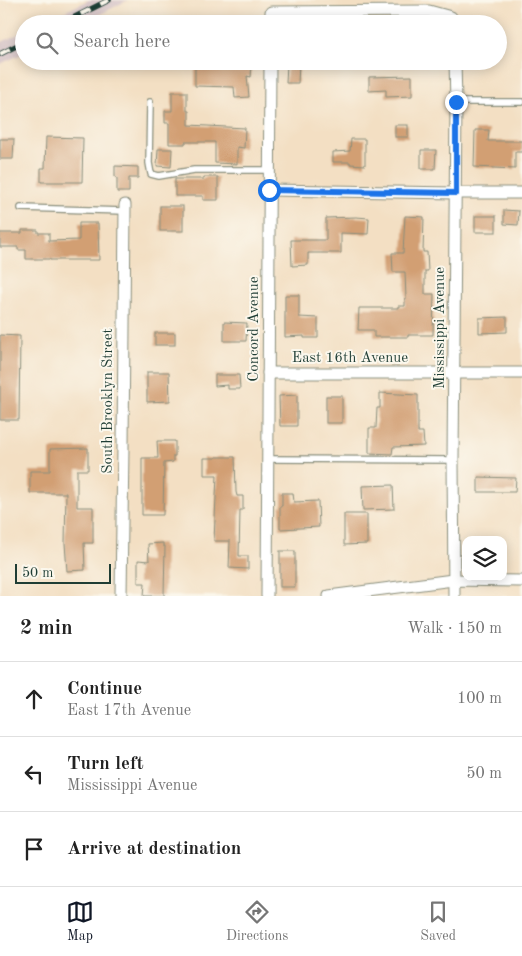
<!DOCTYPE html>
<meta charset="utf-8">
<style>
:root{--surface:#fff;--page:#f2f2f2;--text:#222;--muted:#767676;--line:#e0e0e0;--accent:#111827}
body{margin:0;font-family:"Old Standard TT",serif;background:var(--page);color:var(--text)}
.controls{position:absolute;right:15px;bottom:15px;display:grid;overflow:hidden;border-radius:10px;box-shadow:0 2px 12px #0003}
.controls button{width:45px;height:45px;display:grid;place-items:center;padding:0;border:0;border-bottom:1px solid var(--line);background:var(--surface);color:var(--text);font:25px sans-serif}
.scale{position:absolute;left:15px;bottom:12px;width:96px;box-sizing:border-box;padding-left:5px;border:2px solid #1f3d34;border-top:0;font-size:14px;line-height:18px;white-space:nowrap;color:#1f3d34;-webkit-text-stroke:4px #fbf7ec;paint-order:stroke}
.stop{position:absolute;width:15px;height:15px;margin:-11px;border:4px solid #1a73e8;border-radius:50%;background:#fff}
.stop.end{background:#1a73e8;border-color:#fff;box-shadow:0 1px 5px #0008}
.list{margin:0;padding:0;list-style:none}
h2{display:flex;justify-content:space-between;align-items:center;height:65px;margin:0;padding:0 20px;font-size:21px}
h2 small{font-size:16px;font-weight:400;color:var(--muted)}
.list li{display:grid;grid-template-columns:32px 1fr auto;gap:15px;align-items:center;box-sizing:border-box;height:75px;padding:0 20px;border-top:1px solid var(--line)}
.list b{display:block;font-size:19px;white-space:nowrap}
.list p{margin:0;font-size:16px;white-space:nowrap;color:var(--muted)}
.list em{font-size:16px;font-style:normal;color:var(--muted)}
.icon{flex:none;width:28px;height:28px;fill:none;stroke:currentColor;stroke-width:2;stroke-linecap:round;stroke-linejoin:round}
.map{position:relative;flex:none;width:522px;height:596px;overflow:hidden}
.search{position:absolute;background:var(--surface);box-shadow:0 2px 12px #0003;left:15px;right:15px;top:15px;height:55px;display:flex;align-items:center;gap:12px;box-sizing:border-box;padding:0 18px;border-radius:28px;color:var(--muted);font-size:19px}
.sheet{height:290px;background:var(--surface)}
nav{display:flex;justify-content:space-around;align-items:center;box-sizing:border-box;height:70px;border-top:1px solid var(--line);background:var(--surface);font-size:14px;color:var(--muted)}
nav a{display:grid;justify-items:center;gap:2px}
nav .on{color:var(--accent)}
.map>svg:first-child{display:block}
.industrial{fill:#d2bec2}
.building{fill:#d29f73}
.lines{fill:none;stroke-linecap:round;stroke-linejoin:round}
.lane-casing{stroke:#898e7c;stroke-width:8}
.street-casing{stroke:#898e7c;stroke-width:13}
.lane{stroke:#fff;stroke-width:5.5}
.street{stroke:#fff;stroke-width:11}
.rail-casing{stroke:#1f3d34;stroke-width:5.5}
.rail{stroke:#fbf7ec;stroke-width:4;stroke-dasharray:11;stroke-linecap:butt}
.route{stroke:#1a73e8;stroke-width:6}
.labels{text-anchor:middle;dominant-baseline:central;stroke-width:4;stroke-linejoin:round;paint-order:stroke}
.street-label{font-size:15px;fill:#1f3d34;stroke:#fbf7ec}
</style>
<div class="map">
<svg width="522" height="596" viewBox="0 0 522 596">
<rect width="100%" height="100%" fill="#fbf7ec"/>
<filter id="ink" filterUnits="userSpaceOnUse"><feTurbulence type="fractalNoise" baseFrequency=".02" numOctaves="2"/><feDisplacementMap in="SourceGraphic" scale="10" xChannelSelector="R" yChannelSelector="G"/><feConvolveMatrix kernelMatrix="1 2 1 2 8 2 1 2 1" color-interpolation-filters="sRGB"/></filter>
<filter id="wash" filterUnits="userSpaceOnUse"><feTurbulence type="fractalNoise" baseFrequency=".0096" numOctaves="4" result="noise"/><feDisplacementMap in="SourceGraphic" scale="20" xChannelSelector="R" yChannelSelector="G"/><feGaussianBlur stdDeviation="1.12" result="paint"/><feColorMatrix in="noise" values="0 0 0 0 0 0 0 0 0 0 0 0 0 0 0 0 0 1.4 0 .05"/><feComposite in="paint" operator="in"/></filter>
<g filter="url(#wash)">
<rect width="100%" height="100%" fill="#f3dfc3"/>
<g class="industrial">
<path d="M89 0H128L81 24H39Z"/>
<path d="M24 31V53L0 64V43Z"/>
</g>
<g id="blocks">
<g class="building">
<path d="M195 61 252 62 251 77 247 76 249 97 235 98 234 87 195 86Z"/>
<path d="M287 63H299L298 83H286Z"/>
<path d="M412 76V96L386 97V90L369 91V77Z"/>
<path d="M172 92H187V111H189V125L245 128 244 148 237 147V164L215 163V142H185V144H169V123H165V111H172Z"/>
<rect x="395" y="125" width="13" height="12"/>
<path d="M475 130H489L488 141H522V152H515V169L474 167Z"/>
<path d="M46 137 83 138 82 182H41V168H45Z"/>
<path d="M0 139H14L13 159H0Z"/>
<path d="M351 139H365V165L350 164V162H333V152L350 151Z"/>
<path d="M158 149H172L171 167 157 166Z"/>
<path d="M421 150H436L435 169H421Z"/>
<path d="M115 166 138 167V178H129V192H117V178L115 177Z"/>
<path d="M204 177H218V200H203V196H175V179H204Z"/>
<rect x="160" y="206" width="23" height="25"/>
<path d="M504 210 519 211 518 225 504 224Z"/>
<path d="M405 216 424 217 423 252H427L428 271H425V294H434L433 335H408V337H374V330H358L359 308H398V306H405V299H406L405 272H393L392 253H403Z"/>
<rect x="475" y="216" width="21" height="16"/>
<path d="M356 217 369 218 368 234 341 233V253H308V265L292 266 291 240H326V218Z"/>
<path d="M79 223H98L99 260H50V259H26V250H18V247H0V233H22V230H38V233H49V241L79 240Z"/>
<path d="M285 295H299V317L318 318V338H304V336L285 337Z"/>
<path d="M507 317V332L479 333V318Z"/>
<path d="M224 322 247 323 246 341H224Z"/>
<rect x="155" y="333" width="20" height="12"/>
<path d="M0 335 20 336 19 420H0Z"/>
<path d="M147 372H169L170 401 147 402Z"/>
<path d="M215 375H239L240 389H228V385L215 386Z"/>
<path d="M380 393 418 395V432H423L424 446 393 447 392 454 369 453V428H376L377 408H380Z"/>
<path d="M297 395V426H280L279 396Z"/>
<rect x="326" y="396" width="16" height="27"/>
<path d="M157 441H175V456H173V462L164 463 163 515H142V458H158Z"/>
<path d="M88 448V470H77V507H93V543H84L85 570 67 571 65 543 66 493H30V471H50V449Z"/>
<path d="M216 457H235L236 492 237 496H243V510H240L239 556H248V569L229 568 230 541H214L217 475H204V458H216Z"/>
<path d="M478 477 516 478 515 492H478Z"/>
<path d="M393 485 394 509 363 510 362 486Z"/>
<path d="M282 493H293L294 502 318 501 319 527 280 529V506H282Z"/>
<path d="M344 514H367V544L344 545Z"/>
<path d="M163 543V546H165L164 596H144L145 583H138V560L149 561 148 544Z"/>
<rect x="280" y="551" width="15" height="36"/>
</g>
</g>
</g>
<g filter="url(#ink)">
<use href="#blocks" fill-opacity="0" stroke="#898e7c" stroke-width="1"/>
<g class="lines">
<g class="lane-casing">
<g id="lane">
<path d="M150 102 149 163 151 174 159 176 194 170H269"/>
<path d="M456 102H522"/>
<path d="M21 208 124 211"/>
<path d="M269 459 453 460"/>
</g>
</g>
<g class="street-casing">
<g id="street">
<path d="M271 24V12L429 11 451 17 452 24"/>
<path d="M269 190 456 193H522"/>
<path d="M268 373H522"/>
<path d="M121 596 123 448 125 205"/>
<path d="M267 596 270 61"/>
<path d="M329 596 453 580 522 581"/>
<path d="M454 596 453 460 456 102 455 61"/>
</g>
</g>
<use href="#lane" class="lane"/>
<use href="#street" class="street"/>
<g class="rail-casing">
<g id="rail">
<path d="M61 24 109 0"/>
<path d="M0 54 24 42"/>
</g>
</g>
<use href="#rail" class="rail"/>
</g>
</g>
<g class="lines" filter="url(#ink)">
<path class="route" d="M269 190 456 193V102"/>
</g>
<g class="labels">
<g class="street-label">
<text transform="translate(440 328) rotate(-90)">Mississippi Avenue</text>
<text transform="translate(254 329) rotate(-90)">Concord Avenue</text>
<text x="350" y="358">East 16th Avenue</text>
<text transform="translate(108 401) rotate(-90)">South Brooklyn Street</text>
</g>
</g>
</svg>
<div class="controls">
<button><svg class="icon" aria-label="layers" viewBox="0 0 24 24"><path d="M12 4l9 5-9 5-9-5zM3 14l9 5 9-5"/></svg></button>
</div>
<div class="scale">50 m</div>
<div class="stop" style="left:269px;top:190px"></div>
<div class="stop end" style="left:456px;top:102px"></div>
<div class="search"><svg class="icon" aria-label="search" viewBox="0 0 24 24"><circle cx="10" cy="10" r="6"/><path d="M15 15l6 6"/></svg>Search here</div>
</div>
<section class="sheet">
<h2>2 min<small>Walk · 150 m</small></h2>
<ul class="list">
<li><svg class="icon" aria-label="ahead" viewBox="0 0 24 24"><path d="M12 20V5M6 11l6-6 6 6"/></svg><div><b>Continue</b><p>East 17th Avenue</p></div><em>100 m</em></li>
<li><svg class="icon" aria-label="left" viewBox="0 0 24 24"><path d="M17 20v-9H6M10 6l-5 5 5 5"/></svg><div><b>Turn left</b><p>Mississippi Avenue</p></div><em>50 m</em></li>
<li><svg class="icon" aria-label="arrive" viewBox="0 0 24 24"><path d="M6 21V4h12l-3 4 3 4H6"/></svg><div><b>Arrive at destination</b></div></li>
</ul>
</section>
<nav>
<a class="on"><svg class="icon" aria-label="map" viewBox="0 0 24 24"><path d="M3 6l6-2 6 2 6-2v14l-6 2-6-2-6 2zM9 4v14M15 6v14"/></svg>Map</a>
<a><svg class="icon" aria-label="directions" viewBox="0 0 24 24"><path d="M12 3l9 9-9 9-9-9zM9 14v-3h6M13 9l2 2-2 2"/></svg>Directions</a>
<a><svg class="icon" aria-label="saved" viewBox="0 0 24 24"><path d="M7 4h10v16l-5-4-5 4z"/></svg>Saved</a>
</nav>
